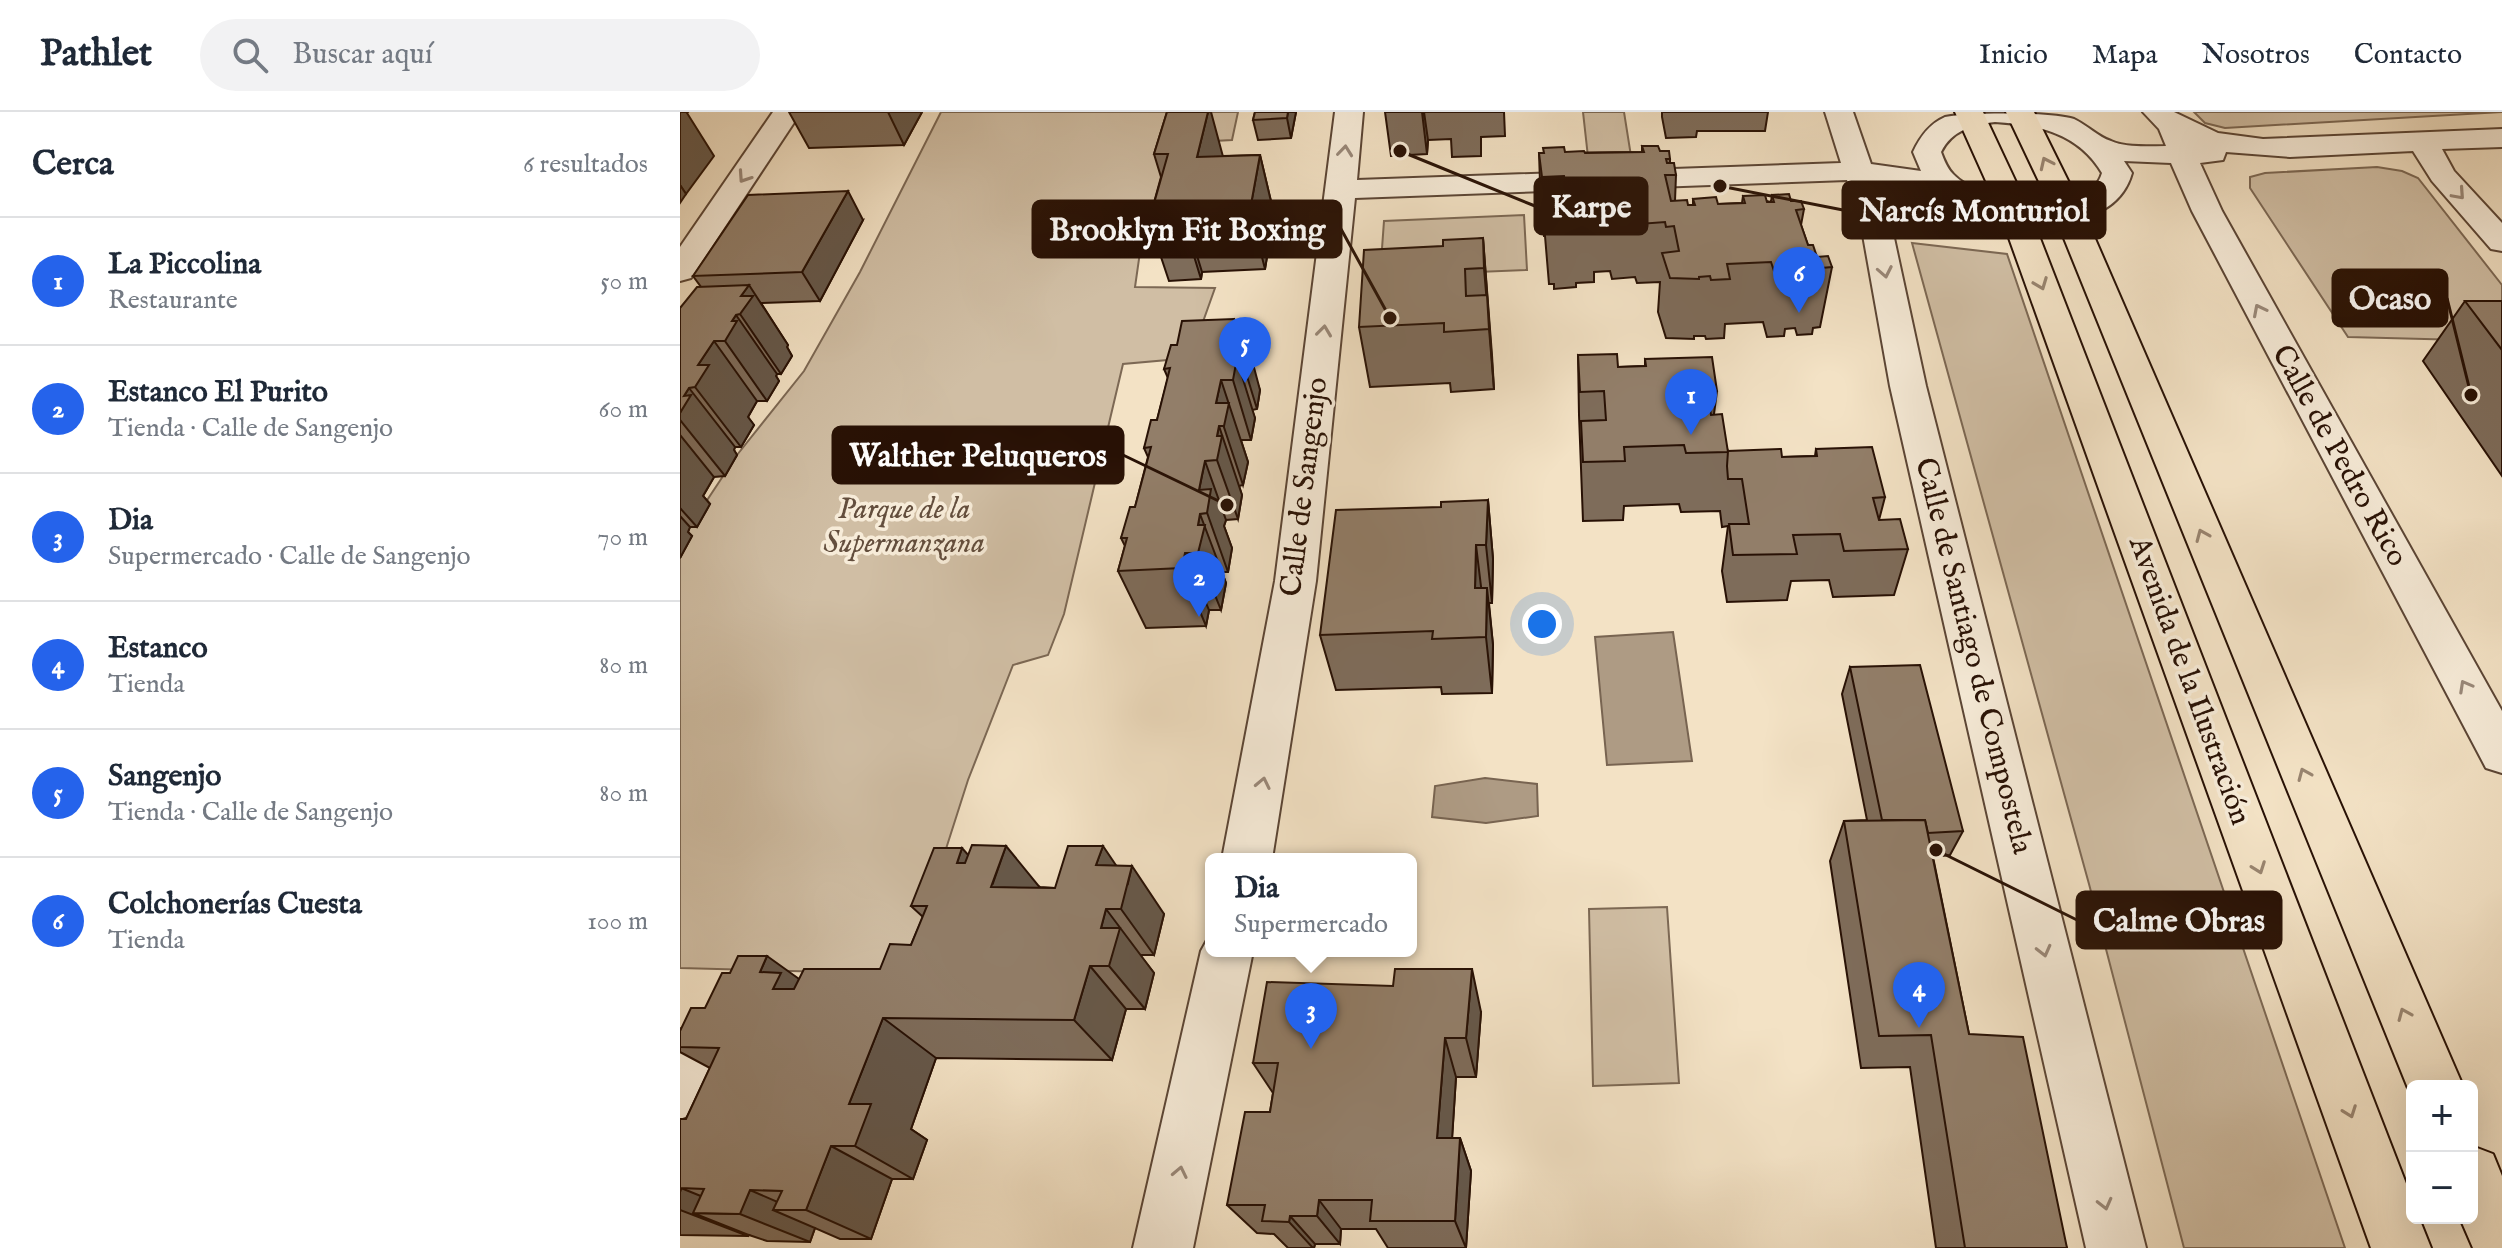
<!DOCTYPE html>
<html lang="es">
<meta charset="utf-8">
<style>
:root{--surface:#fff;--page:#f2f2f3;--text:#1f2937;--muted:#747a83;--line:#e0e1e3;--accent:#2563eb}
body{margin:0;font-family:"IM FELL English",serif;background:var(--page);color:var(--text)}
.controls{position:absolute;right:24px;bottom:24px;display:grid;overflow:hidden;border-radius:12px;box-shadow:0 8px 32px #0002}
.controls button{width:72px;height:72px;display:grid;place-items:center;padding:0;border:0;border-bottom:2px solid var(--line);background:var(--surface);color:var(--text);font:40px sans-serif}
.you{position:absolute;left:862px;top:512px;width:28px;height:28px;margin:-20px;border:6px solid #fff;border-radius:50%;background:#1a73e8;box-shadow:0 0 0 12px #1a73e833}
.badge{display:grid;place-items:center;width:52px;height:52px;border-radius:50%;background:var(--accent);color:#fff;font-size:26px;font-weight:700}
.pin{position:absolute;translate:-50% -66px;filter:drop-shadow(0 2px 4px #0008)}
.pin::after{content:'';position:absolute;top:42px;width:28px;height:24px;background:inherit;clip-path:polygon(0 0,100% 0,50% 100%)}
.popup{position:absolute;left:525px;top:741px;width:212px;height:104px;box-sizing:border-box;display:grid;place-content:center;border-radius:12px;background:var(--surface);filter:drop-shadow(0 2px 6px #0005);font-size:26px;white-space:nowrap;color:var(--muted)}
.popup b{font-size:30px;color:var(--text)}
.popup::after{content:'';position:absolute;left:50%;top:100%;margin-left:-16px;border:16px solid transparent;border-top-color:var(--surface)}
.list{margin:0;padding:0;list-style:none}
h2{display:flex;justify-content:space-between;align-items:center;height:104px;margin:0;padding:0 32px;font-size:34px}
h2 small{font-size:26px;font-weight:400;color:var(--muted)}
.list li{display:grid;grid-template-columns:52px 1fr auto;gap:24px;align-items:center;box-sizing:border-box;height:128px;padding:0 32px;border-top:2px solid var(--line)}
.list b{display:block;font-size:30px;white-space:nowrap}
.list p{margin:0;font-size:26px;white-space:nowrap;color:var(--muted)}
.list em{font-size:26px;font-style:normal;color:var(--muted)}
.icon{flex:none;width:44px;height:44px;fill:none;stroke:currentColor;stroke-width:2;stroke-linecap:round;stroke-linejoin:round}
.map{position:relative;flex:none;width:1822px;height:1136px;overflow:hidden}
header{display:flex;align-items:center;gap:48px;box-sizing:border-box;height:112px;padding:0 40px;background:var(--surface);border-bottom:2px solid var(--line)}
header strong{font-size:38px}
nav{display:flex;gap:44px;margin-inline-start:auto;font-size:28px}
.search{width:560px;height:72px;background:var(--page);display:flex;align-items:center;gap:20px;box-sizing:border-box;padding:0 28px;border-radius:44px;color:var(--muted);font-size:30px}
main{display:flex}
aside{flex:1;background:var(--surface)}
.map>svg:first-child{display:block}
.green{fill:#d0bea4;stroke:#7c6854;stroke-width:2}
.water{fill:#ae9b84;stroke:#786451;stroke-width:2}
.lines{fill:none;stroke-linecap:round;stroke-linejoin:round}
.minor-casing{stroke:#5b4535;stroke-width:4}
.highway-casing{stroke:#281105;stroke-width:4}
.minor{fill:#f7ecd9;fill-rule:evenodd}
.highway{fill:#f3e2c5;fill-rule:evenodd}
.wall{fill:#7e6c5a;stroke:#281105;stroke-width:2}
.shaded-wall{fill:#66584a;stroke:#281105;stroke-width:2}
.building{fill:#927e69;stroke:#281105;stroke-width:2}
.oneway{stroke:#9a897a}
.oneway2{stroke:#98846f}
.labels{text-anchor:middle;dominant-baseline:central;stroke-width:7;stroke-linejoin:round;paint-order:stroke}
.street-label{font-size:30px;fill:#281105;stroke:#f7ecd9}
.park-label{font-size:30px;font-style:italic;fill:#634e3d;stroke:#f7ecd9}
.leader{fill:none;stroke:#281105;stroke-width:3}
.callout-dot{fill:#281105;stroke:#f7ecd9;stroke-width:3}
.callout{fill:#281105;stroke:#281105;stroke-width:3}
.callout-label{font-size:32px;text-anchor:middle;font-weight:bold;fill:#fff}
</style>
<header>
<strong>Pathlet</strong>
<div class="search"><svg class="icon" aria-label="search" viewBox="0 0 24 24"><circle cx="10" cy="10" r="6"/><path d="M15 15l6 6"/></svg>Buscar aquí</div>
<nav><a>Inicio</a><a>Mapa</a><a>Nosotros</a><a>Contacto</a></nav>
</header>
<main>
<aside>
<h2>Cerca<small>6 resultados</small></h2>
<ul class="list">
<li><span class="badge">1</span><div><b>La Piccolina</b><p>Restaurante</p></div><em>50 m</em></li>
<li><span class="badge">2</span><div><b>Estanco El Purito</b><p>Tienda · Calle de Sangenjo</p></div><em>60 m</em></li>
<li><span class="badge">3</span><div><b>Dia</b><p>Supermercado · Calle de Sangenjo</p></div><em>70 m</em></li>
<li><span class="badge">4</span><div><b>Estanco</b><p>Tienda</p></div><em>80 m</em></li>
<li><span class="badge">5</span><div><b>Sangenjo</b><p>Tienda · Calle de Sangenjo</p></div><em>80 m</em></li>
<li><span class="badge">6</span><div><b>Colchonerías Cuesta</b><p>Tienda</p></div><em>100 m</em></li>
</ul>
</aside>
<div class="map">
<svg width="1822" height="1136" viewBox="0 0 1822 1136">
<rect width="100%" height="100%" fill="#f3e2c5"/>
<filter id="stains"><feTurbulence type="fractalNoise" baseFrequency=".0025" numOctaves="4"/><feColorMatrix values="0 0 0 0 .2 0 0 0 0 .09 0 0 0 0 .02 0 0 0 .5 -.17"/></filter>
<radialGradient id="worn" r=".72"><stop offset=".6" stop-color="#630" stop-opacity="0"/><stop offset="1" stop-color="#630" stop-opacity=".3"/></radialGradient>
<g class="green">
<path d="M261 0H558L552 28 497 31 462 126 455 175 535 176 510 246 443 252 384 502 368 543 333 553 288 668 226 862 0 856V429L57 343 124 259 180 160Z"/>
<path d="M903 0H944L951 44 908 45Z"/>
<path d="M1514 0H1822L1545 16 1525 11Z"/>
<path d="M1697 55 1722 59 1738 66 1822 173V229L1668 225 1570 76V65L1585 61Z"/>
<path d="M844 103 847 158 700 164 704 109Z"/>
<path d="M1232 131 1327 142 1665 1136H1504L1409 772Z"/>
<path d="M987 795 999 971 913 974 909 797Z"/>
</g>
<g class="water">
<path d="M993 520 1012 649 927 653 915 525Z"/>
<path d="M805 666 857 672 858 704 806 711 752 705 755 674Z"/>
</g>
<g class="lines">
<g class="minor-casing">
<g id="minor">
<path d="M93 0H121L11 166 0 169V135Z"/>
<path d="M655 0H683L677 68 1161 51 1145 0H1173L1191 52 1241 59 1233 40C1240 25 1249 12 1265 5 1290 0 1369 0 1394 7 1407 13 1418 25 1431 29 1447 36 1468 34 1486 34L1479 17 1463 0H1494L1538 21 1583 27 1822 17V35L1762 37 1774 59 1822 111V139L1811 137 1752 69 1733 39 1610 45 1546 40 1543 48 1520 51 1542 99 1822 599V661L1806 656 1512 99 1491 51 1444 49 1452 61C1434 125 1339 113 1291 97 1279 93 1269 85 1258 80 1241 73 1216 74 1197 71L1211 112 1246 274 1466 1136H1406L1210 274 1181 112 1167 68 675 86 636 469 592 747H542L595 469ZM1315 10C1359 13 1398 21 1422 61 1407 111 1301 92 1273 62 1267 56 1264 48 1261 40 1272 18 1292 13 1315 10Z"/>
<path d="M531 821V839H573L513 1136H453L521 839Z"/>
<path d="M0 917 29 930 37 949 20 999 0 1007Z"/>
</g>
</g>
<g class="highway-casing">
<g id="highway">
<path d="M1275 0H1303L1349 98 1732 1087V1106H1739L1751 1136H1691L1319 98Z"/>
<path d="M1326 0H1354L1403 99 1783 974H1732V986L1373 99Z"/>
<path d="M1792 1034 1813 1042 1822 1064V1136H1793L1780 1106H1792Z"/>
</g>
</g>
<use href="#minor" class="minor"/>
<use href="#highway" class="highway"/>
</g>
<g class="wall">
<path d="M109 0H242L224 33 129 36Z"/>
<path d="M487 0 543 44 580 43 594 102 585 157 522 160 521 167 489 169 469 109 481 65 474 42Z"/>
<path d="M575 0H616L611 26 578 28 573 8Z"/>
<path d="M705 0H824L825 24 801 25V44L772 45 771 27 748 28 747 42 711 44Z"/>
<path d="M982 0H1088L1085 19H1017L1016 25 986 26 982 5Z"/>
<path d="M962 34 980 39 990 47V51L996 63 995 89 1008 93H1013V87L1038 92 1062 91 1063 84 1091 90 1092 83 1111 89 1124 97 1121 113 1128 133 1137 145 1152 155 1140 215 1133 216 1132 222 1117 223 1115 216 1105 217 1104 224 1087 225 1083 210 1045 212 1044 226 1026 227 1025 224H1014V227L986 226 978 200 980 170 957 171 955 165 932 167 930 159 914 160V170L896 171V175L874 177V172H869L865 124H864L861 100 859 41 962 40Z"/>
<path d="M183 108 140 189 81 191 108 233 107 235 112 244 101 262H97L96 264 99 269 87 289H77L68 305 74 313 61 335H55L54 338 57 343 45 364 34 365 23 384 30 392 17 415H10L8 420 12 424 0 446V196L21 175 13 164Z"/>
<path d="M803 126 814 277 771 280 770 271 690 275 679 215 763 134Z"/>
<path d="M1785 189H1822V364L1743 249Z"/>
<path d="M554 207 580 278 577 297 572 298 575 306 571 328H561L568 350 563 373 559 374 562 383 558 407 546 408 544 414 552 436 548 460H542L546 471 541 498H529L526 514 466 516 438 459 445 434 441 426 455 395 468 345 464 336 477 308 488 266 484 257 497 233Z"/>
<path d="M898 243 938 255 965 254V247L1037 279 1034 302 1048 339 1102 345 1135 344 1136 337 1205 385 1199 408 1228 437 1214 483 1153 485 1149 468 1111 469 1107 488 1047 490 1042 459 1048 414 1042 415 1040 399 1001 400 999 392 944 394 943 408 903 409 899 303Z"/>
<path d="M808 388 813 447 812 491H809L813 533 812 581 762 582 761 575 656 578 640 523Z"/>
<path d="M1170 555 1283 719 1270 743 1253 745 1289 922 1387 1136H1256L1230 955 1181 956 1150 749 1164 709 1187 708 1162 582Z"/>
<path d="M288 743 360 775 375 776 436 754 484 802 474 843H460L474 861 465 897H446L432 948 256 946 231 1017 247 1028 233 1067H212L191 1127H160L135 1116 130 1130 87 1129 69 1123 68 1124 0 1123V1007H6L30 956 0 940V919L25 896 119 867 200 857 231 833 243 805 231 794Z"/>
<path d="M801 900 796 965H776L772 1026H780L791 1059 786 1136H708L696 1117H661L660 1132H635L634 1136H608L594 1122 577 1121 547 1093 590 1000 593 981 573 951Z"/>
</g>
<g class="shaded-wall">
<path d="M0 0H8L7 1 34 44 6 82 0 73Z"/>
<path d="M208 0H242L224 33Z"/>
<path d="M528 0H531L545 52 517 45Z"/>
<path d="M608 0H616L611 26 607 6Z"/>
<path d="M742 0H744L748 28 747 42Z"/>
<path d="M580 43 594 102 585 157 570 98Z"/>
<path d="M0 73 6 82 0 91Z"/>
<path d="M168 79 183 108 140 189 122 160Z"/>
<path d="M504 101 522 160 521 167 503 108Z"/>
<path d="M803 126 812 243 814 277 804 156Z"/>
<path d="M69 173 108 233 107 235 112 244 101 262 60 202 61 184Z"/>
<path d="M56 203 97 262 96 264 99 269 87 289 45 229 52 209Z"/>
<path d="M554 207 561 231 564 218 580 278 577 297 559 238 552 218Z"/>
<path d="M34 229 77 289 68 305 74 313 61 335 15 275 18 253Z"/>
<path d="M554 238 575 306 571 328 553 268 552 247Z"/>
<path d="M541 268 568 350 563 373 536 291Z"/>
<path d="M9 276 55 335 54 338 57 343 45 364 0 308V301L4 284Z"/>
<path d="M539 314 562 383 558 407 537 348V324Z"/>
<path d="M0 323 34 365 23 384 30 392 17 415 0 396Z"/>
<path d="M525 349 546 408 544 414 552 436 548 460 519 378Z"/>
<path d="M808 388 813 447 812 491 806 433Z"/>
<path d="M520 402 546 471 541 498 518 441V413Z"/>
<path d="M0 404 10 415 8 420 12 424 0 446Z"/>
<path d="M796 433 803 491 795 476Z"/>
<path d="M505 441 529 498 526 514 502 456Z"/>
<path d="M807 476 813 533 812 581 806 525Z"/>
<path d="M326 734 366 783 353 822 277 751 282 736 313 771Z"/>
<path d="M423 734 448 771 452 754 484 802 474 843 441 797 416 753Z"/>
<path d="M426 797 474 861 465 897 429 854 421 816Z"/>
<path d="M87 844 147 887 93 877 80 860Z"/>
<path d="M410 854 446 897 432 948 394 908Z"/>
<path d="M792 857 801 900 796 965 786 926Z"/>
<path d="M203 906 256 946 231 1017 247 1028 233 1067 175 1034 169 992Z"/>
<path d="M765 926 776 965 770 1059 757 1026Z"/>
<path d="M780 1026 791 1059 786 1136 775 1109Z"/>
<path d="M151 1034 212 1067 191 1127 126 1098Z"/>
<path d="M1 1076 60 1100 70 1078 116 1098H93L135 1116 130 1130 60 1102 13 1101 69 1123 68 1124 0 1098V1080Z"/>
<path d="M639 1088 661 1117 660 1132 637 1104Z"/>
<path d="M610 1104 635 1132 634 1136H633L609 1110Z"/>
</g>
<g class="building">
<path d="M487 0H528L517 45 580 43 570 98 504 101 503 108 469 109 488 42H474Z"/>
<path d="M575 0H608L607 6 573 8Z"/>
<path d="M962 34H978L980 39H989L990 47H986L987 51H994L996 63H985L991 89 1007 88 1008 93H1015L1013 87 1036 85 1038 92 1065 91 1063 84 1085 83 1087 90H1094L1092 83 1109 82 1111 89H1121L1124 97 1116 98 1128 133H1133L1137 145 1148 144 1152 155 1140 156 1143 162 1127 163 1125 157H1112L1114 164 1096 165 1091 150 1047 152 1050 167 1031 168 1030 164 1019 165V167L990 166 982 141 999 139 994 114 986 115 985 110 959 112 957 106 933 107 931 100 913 101 914 110 894 111 895 116 872 117V112L867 113 864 87 887 86 884 64 862 65 859 41H864L863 36 884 35 885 40 904 39 905 41 964 40Z"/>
<path d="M168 79 122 160 13 164 68 83Z"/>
<path d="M803 126 804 156 785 157 786 184 807 183 809 217 764 220V211L679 215 684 138 763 134V128Z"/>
<path d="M69 173 61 184H73L60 202 56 203 52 209H57L45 229H34L18 253H29L15 275 9 276 4 284 11 283 0 301V196L17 175Z"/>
<path d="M1785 189H1822V238Z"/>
<path d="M554 207 552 218H564L559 238H554L552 247 557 246 553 268H541L536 291H549L544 314H539L537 324H542L537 348 525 349 522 363 519 378 531 377 527 401 520 402 518 413H525L518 441H505L502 456 438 459 447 426H441L450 395H455L471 335 464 336 471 308H477L490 256 484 257 491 233H497L502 209Z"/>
<path d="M937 242 938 255 966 254 965 247 1032 245 1037 279 1027 280 1031 303 1042 302 1048 340 1006 341 1004 333 944 335 945 349 903 350 901 309 926 308 924 279 900 280 898 243Z"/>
<path d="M1192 335 1205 385 1193 386 1199 408 1220 407 1228 437 1164 439 1160 422 1113 423 1117 442 1053 443 1049 412H1069L1062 367H1048L1047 354 1048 339 1101 337 1102 345 1137 344 1136 337Z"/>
<path d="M808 388 806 433H796L795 476H807L806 525 752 527 753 519 640 523 656 398 761 395V390Z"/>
<path d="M1240 553 1283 719 1248 721 1245 708H1202L1170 555Z"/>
<path d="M1245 708 1289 922 1343 925 1387 1136H1285L1251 923 1199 924 1164 709Z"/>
<path d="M292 733 326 734 311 775 375 776 388 734H423L416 753 452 754 441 797H426L421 816H440L429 854H410L394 908 203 906 169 992H191L175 1034H151L126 1098H93L102 1079 70 1078 60 1102 13 1101 24 1077 1 1076 0 1080V1007H6L39 936 0 935V919L11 896H25L42 861H50L58 844H87L80 860 101 861 93 877H114L124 857H200L210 832 231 833 247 794H231L254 736H282L277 751H285Z"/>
<path d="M715 857H792L786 926H765L757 1026H780L775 1109H690L692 1088H639L637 1104H610L609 1110 582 1109 585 1093H547L565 1000H590L598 951H573L587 870 713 874Z"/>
</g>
<defs><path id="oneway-chevron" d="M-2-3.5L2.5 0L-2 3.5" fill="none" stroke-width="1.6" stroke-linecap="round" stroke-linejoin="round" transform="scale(2)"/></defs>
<g class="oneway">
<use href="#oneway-chevron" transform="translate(665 39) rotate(-84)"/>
<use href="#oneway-chevron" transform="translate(64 65) rotate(124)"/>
<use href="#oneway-chevron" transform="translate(1779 82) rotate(48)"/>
<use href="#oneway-chevron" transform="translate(1205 160) rotate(79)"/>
<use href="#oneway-chevron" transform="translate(1579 198) rotate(-117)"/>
<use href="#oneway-chevron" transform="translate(644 219) rotate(-83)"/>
<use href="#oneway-chevron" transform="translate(1785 574) rotate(-119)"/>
<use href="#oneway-chevron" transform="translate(583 671) rotate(-78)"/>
<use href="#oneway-chevron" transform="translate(1364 839) rotate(76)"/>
<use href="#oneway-chevron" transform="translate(500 1060) rotate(-78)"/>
<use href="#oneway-chevron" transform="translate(1425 1092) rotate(76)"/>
</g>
<g class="oneway2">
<use href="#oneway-chevron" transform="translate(1366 51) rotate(-115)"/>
<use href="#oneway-chevron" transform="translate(1361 172) rotate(69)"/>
<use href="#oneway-chevron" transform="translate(1522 423) rotate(-113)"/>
<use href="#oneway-chevron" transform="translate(1624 662) rotate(-113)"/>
<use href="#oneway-chevron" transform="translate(1579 756) rotate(70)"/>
<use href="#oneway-chevron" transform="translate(1724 902) rotate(-113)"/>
<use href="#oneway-chevron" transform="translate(1670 1000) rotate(70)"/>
</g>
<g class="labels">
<g class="street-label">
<text transform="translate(1659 344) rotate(61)">Calle de Pedro Rico</text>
<text transform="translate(625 375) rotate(-83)">Calle de Sangenjo</text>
<text transform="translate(1293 544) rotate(76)">Calle de Santiago de Compostela</text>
<text transform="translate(1509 569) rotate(70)">Avenida de la Ilustración</text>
</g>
<g class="park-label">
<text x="224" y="398">Parque de la<tspan x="224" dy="34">Supermanzana</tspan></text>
</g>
</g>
<path class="leader" d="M720 39L855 94M1040 74L1163 98M710 206L661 117M1791 283L1767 186M547 393L443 343M1256 738L1397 808"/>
<g class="callout-dot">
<circle cx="720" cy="39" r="8"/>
<circle cx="1040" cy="74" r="8"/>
<circle cx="710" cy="206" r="8"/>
<circle cx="1791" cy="283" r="8"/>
<circle cx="547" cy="393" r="8"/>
<circle cx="1256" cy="738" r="8"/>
</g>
<g class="callout">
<rect x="855" y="66" width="112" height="56" rx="8"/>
<rect x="1163" y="70" width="262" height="56" rx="8"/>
<rect x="353" y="89" width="308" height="56" rx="8"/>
<rect x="1653" y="158" width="114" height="56" rx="8"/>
<rect x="153" y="315" width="290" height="56" rx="8"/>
<rect x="1397" y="780" width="204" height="56" rx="8"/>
</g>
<g class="callout-label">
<text x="911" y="105">Karpe</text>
<text x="1294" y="109">Narcís Monturiol</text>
<text x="507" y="128">Brooklyn Fit Boxing</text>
<text x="1710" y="197">Ocaso</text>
<text x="298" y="354">Walther Peluqueros</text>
<text x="1499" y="819">Calme Obras</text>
</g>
<rect width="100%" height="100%" filter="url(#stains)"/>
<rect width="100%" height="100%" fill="url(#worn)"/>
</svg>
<div class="controls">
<button>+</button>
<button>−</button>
</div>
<div class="you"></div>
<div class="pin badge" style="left:1011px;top:323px">1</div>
<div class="pin badge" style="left:519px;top:505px">2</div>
<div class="pin badge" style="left:631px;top:937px">3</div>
<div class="popup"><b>Dia</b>Supermercado</div>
<div class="pin badge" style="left:1239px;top:916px">4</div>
<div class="pin badge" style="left:565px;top:271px">5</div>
<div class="pin badge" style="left:1119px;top:201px">6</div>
</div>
</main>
